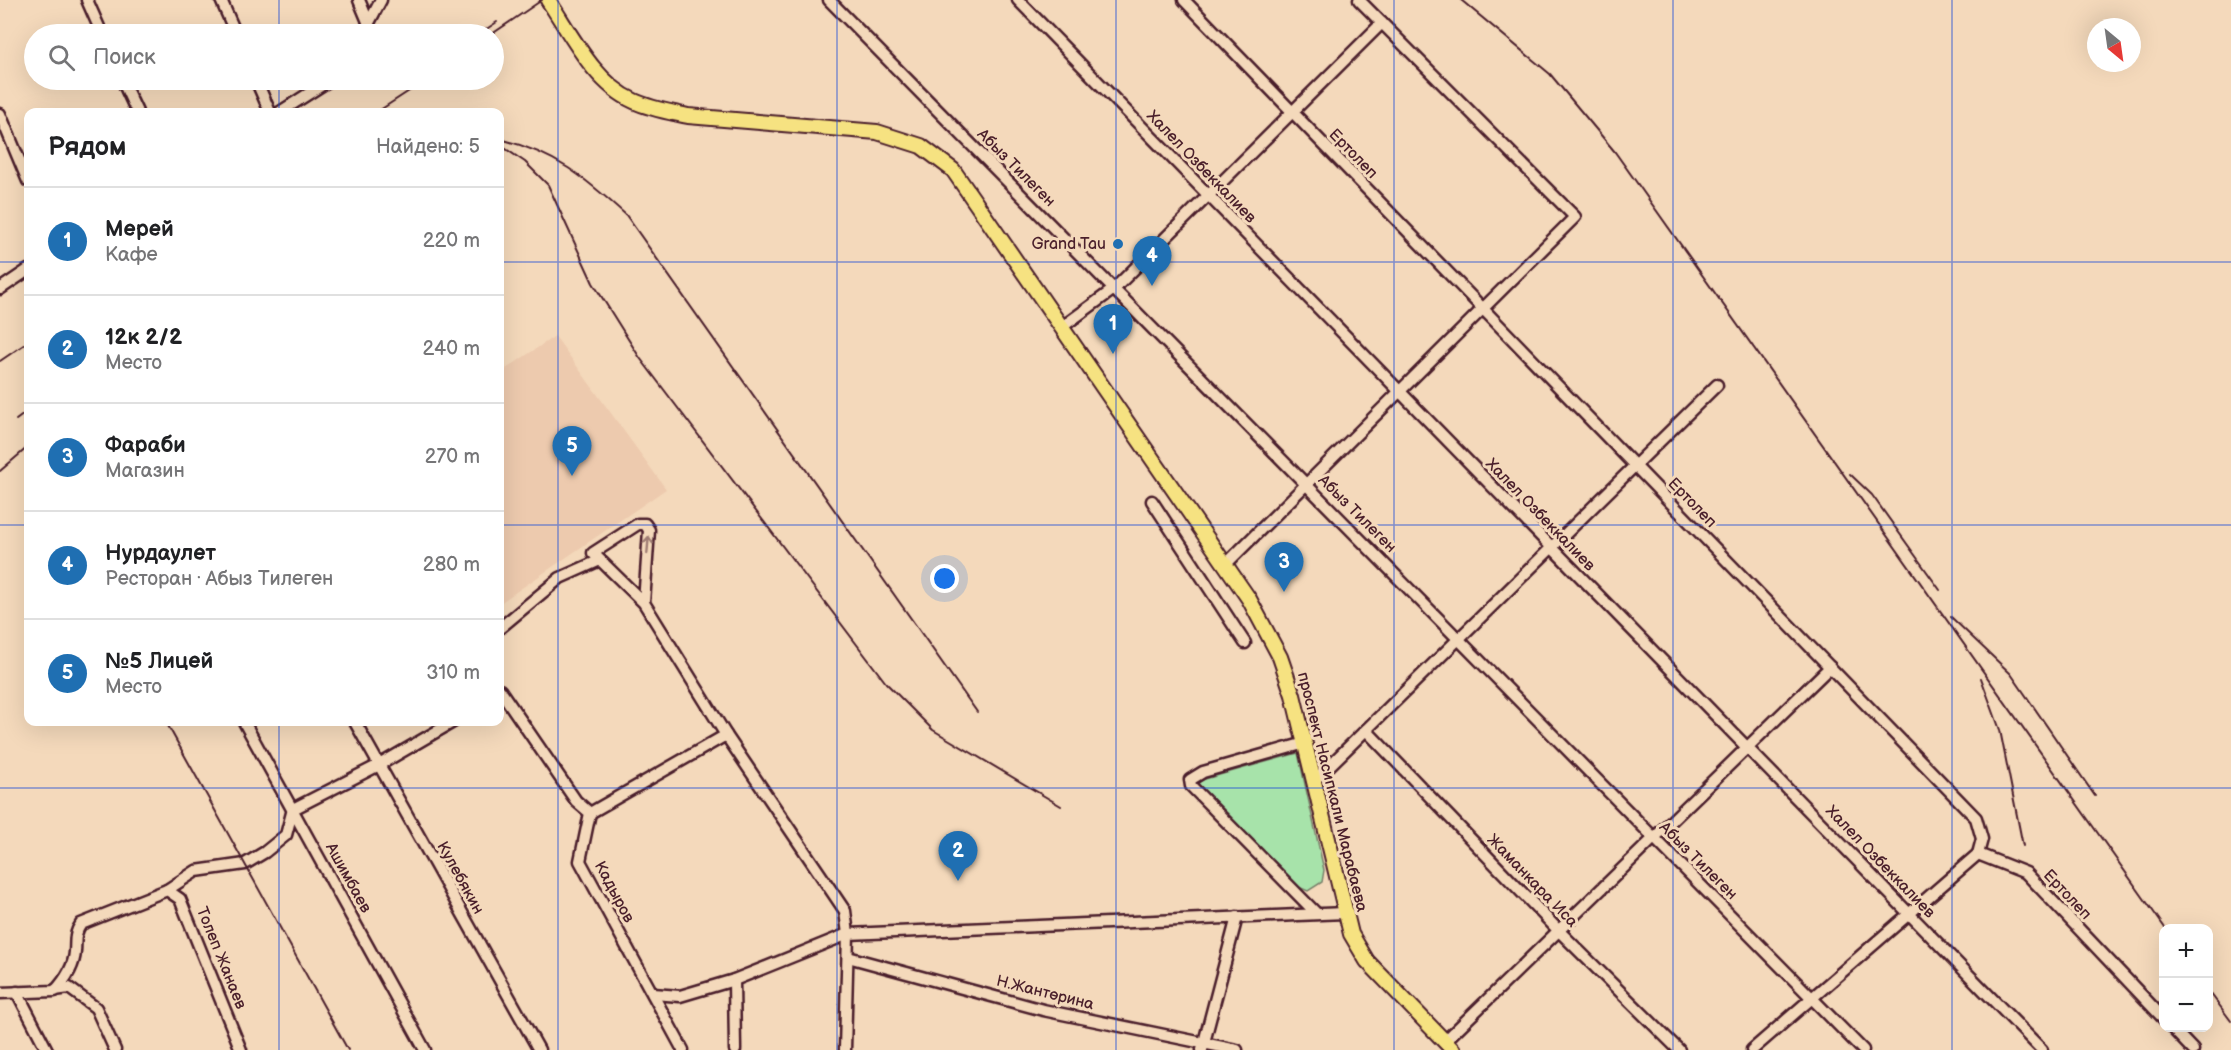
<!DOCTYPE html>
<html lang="ru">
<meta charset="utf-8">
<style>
:root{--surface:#fff;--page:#f6f6f6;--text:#202124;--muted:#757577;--line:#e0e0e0;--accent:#1f6fb2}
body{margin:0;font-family:"Balsamiq Sans",sans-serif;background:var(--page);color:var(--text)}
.controls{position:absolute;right:18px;bottom:18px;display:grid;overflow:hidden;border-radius:12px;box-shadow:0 6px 24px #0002}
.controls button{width:54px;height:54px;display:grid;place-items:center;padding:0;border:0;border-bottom:2px solid var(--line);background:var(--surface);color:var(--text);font:30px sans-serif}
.compass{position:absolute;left:2087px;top:18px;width:54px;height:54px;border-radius:50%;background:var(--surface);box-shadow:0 6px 24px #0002;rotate:151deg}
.you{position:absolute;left:945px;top:579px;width:21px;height:21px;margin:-15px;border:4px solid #fff;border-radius:50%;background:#1a73e8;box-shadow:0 0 0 9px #1a73e833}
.badge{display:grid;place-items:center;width:39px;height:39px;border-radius:50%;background:var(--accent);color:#fff;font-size:20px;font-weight:700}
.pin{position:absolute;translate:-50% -50px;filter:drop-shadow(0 2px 3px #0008)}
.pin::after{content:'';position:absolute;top:32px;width:21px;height:18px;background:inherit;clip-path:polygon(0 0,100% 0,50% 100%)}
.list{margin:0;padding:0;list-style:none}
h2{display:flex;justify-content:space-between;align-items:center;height:78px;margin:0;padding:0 24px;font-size:26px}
h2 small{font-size:20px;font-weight:400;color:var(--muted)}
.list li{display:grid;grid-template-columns:39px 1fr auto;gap:18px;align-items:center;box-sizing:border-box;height:108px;padding:0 24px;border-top:2px solid var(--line)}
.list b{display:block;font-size:22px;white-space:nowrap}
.list p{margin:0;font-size:20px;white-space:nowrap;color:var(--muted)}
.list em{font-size:20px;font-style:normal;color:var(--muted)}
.icon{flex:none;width:33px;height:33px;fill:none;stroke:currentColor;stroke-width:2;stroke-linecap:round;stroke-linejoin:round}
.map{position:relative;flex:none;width:2231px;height:1050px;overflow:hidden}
.search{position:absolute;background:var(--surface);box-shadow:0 6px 24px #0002;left:24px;top:24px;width:480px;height:66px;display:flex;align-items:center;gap:15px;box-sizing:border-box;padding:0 21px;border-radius:33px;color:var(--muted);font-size:22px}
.panel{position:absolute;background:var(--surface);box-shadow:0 6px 24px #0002;left:24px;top:108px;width:480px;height:618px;border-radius:12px}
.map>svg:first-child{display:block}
.built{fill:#edcaae}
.green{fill:#a7e3aa;stroke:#78816a;stroke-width:1.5}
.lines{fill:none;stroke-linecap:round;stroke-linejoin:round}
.minor-casing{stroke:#4a1f2b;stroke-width:15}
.major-casing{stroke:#4a1f2b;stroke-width:18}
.minor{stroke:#f4d9bb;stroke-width:10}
.major{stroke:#f6e281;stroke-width:14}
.rail{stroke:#4a1f2b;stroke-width:2}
.oneway{stroke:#9f7c73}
.grid{fill:none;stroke:#1d4ed8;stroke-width:1.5;stroke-opacity:0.55}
.poi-dot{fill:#1f6fb2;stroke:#f4d9bb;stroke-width:2}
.labels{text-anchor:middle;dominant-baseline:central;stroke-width:6;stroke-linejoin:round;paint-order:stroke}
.street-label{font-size:16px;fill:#4a1f2b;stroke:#f4d9bb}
.poi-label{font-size:16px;fill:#4a1f2b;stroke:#f4d9bb;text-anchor:end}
</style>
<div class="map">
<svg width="2231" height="1050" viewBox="0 0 2231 1050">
<rect width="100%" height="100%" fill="#f4d9bb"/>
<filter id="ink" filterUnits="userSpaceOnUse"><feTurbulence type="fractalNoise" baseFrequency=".0167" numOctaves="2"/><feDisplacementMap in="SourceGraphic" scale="12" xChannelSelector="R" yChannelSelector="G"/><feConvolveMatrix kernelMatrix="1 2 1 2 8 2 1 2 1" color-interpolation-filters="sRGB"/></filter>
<g filter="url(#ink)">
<path class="built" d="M555 336 666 489 500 603V373Z"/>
<path class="green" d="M1298 753 1324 870 1322 882 1308 891 1294 885 1197 784 1198 781Z"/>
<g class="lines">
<g class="minor-casing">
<g id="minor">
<path d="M87 0 102 34"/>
<path d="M221 0 236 34"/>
<path d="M359 0 369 24"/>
<path d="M829 0 1863 1050"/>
<path d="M1018 0 2042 1050"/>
<path d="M1184 0 1976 818 1982 839 1978 854 2026 873 2164 1019"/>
<path d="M363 34 381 0"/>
<path d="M122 80 137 112"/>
<path d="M256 80 270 112"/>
<path d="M280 112 330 80"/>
<path d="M0 114 28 181"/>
<path d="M0 289 28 270"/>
<path d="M1062 327 1114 289 1382 23"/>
<path d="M1152 501 1245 643"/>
<path d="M1225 565 1575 217 1359 0"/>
<path d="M644 603 649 530 645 524H638L593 553 644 603 726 735"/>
<path d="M500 628 560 578 598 561"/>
<path d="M500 690 576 801 590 813 580 861 683 1050"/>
<path d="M244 722 425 1050"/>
<path d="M355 722 539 1050"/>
<path d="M1366 730 1559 931 1679 1050"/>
<path d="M1305 743 1203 772 1190 780 1191 786 1316 913"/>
<path d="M1314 781 1717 385"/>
<path d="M590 813 726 735 845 911 848 934 845 1050"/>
<path d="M167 890 196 871 245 864 265 852 286 835 293 809 379 765 453 722"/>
<path d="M848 957 1043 1010 1237 1050"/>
<path d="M55 990 69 988 96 1008 115 1050"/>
<path d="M17 992 47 1050"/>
<path d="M0 993 55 991C65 980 74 967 75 952 76 939 74 934 81 924L167 890 180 899 241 1050"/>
<path d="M653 994 680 996 734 980"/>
<path d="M2172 1028 2193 1050"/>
<path d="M1445 1041 1830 667"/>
<path d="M735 1050 734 980 848 934 1345 913"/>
<path d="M1202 1050 1237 917"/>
<path d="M1752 1050 1978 854"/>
</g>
</g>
<g class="major-casing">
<path id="major" d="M548 0C571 34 594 83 634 101 651 109 670 112 688 116L877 132 921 146 953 170 1249 599 1280 657 1293 695 1351 934 1367 961 1453 1050"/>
</g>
<use href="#minor" class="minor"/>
<use href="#major" class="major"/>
<g class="rail">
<path d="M1461 0 1550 74 1615 152 2165 928"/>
<path d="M479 34 497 22"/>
<path d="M492 34 542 0"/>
<path d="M377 112 426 80"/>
<path d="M500 139C557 154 583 176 626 215L977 712"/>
<path d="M500 145 525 162 548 185 593 283 640 358 886 683 933 730 1061 806"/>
<path d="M0 361 28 342"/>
<path d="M16 420 28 411"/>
<path d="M0 471 28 447"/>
<path d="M1850 474 1872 495 1940 590"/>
<path d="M1951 617 2011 674 2095 796"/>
<path d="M1981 678 2000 730 2023 846"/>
<path d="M166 722 348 1050"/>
<path d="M2208 990 2231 1021"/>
</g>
</g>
<defs><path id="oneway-shaft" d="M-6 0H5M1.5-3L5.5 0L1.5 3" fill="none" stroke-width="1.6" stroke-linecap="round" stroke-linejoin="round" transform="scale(1.5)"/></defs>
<use class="oneway" href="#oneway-shaft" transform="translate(648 545) rotate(-85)"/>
</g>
<path class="grid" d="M279 0V34M558 0V1050M837 0V1050M1116 0V1050M1394 0V1050M1673 0V1050M1952 0V1050M279 80V112M0 262H28M500 262H2231M0 525H28M500 525H2231M279 722V1050M0 788H2231"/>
<circle class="poi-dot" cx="1118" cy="244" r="6"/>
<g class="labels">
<g class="street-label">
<text transform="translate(1353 154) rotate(46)">Ертолеп</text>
<text transform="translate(1201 167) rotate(46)">Халел Озбеккалиев</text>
<text transform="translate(1016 168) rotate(45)">Абыз Тилеген</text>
<text transform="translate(1692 503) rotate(46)">Ертолеп</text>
<text transform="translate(1357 514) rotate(45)">Абыз Тилеген</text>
<text transform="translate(1540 515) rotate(46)">Халел Озбеккалиев</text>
<text transform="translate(1332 792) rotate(76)">проспект Насипкали Марабаева</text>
<text transform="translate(1698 861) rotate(45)">Абыз Тилеген</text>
<text transform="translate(1880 862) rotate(46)">Халел Озбеккалиев</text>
<text transform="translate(348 878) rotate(61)">Ашимбаев</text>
<text transform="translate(460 878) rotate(61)">Кулебякин</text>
<text transform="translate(1532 881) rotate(46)">Жаманкара Иса</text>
<text transform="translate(614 892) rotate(62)">Кадыров</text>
<text transform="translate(2067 895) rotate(47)">Ертолеп</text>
<text transform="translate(221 958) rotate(68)">Толеп Жанаев</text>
<text transform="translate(1045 993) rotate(14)">Н.Жантөрина</text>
</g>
<g class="poi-label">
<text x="1106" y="244">Grand Tau</text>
</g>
</g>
</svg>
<div class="controls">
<button>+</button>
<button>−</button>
</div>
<svg class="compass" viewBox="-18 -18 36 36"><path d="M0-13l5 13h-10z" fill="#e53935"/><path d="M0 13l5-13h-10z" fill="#757577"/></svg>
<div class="you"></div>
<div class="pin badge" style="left:1113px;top:354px">1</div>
<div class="pin badge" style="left:958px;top:881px">2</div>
<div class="pin badge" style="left:1284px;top:592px">3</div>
<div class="pin badge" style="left:1152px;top:286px">4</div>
<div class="pin badge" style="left:572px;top:476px">5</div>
<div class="search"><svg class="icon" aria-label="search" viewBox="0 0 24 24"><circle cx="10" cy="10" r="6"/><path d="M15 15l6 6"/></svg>Поиск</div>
<section class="panel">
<h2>Рядом<small>Найдено: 5</small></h2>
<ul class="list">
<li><span class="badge">1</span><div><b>Мерей</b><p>Кафе</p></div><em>220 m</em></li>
<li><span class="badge">2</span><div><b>12к 2/2</b><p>Место</p></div><em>240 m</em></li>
<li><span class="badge">3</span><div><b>Фараби</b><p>Магазин</p></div><em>270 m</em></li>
<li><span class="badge">4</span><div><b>Нурдаулет</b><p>Ресторан · Абыз Тилеген</p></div><em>280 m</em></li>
<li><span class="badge">5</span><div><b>№5 Лицей</b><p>Место</p></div><em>310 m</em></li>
</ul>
</section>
</div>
